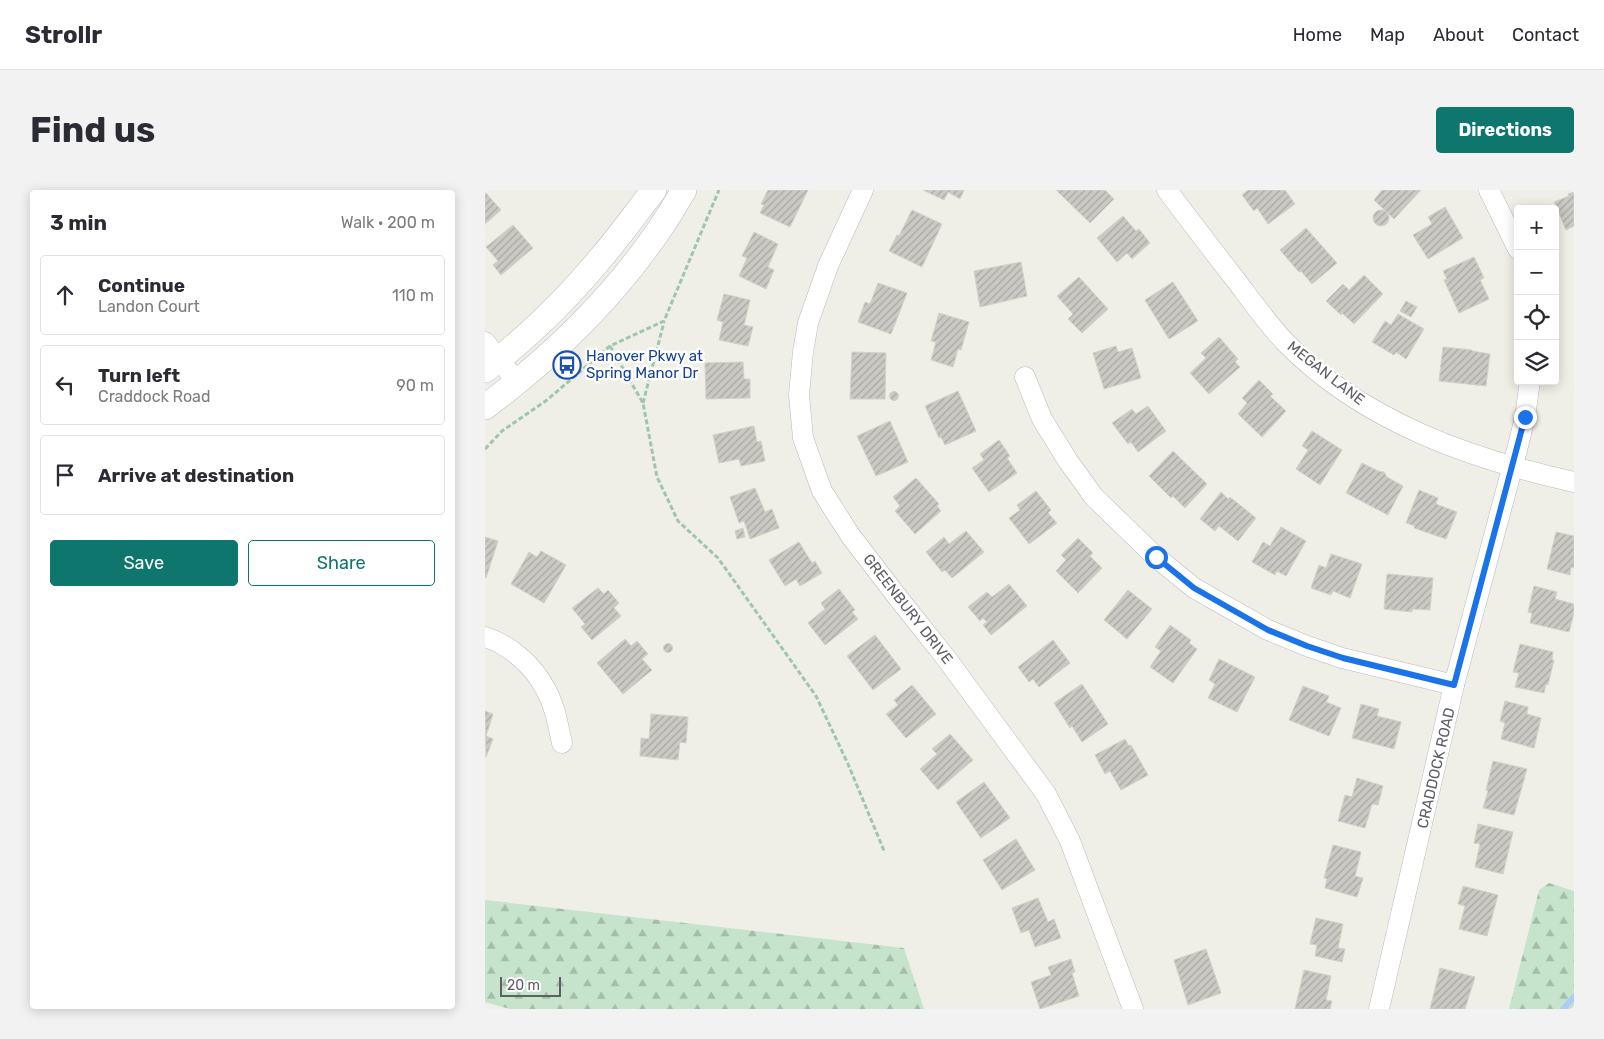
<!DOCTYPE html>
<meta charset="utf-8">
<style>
:root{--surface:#fff;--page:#f2f2f3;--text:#2b2b33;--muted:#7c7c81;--line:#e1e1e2;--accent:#0f766e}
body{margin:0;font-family:Rubik,sans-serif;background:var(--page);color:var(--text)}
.controls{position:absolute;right:15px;top:15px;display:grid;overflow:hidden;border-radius:5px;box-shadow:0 2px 12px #0003}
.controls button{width:45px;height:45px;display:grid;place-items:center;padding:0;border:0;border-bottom:1px solid var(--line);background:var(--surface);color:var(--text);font:25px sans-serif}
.scale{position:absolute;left:15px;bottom:12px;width:61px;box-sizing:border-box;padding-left:5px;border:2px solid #5e6066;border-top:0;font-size:14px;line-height:18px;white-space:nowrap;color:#5e6066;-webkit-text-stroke:4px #fff;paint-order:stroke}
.stop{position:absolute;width:15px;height:15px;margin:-11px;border:4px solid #1a73e8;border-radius:50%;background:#fff}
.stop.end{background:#1a73e8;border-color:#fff;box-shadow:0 1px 5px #0008}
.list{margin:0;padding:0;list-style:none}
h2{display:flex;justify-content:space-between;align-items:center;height:65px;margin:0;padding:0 20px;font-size:21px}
h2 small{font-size:16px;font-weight:400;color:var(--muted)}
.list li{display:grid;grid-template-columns:32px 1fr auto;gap:15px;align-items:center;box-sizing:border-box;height:80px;margin:0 10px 10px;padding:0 10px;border:1px solid var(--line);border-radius:5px}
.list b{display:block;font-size:19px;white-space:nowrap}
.list p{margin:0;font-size:16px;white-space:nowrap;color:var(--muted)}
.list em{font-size:16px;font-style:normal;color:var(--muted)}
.actions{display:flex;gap:10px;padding:15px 20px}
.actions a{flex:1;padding:11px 0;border:1px solid var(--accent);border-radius:5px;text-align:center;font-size:18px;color:var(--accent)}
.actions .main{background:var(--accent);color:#fff}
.icon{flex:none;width:28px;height:28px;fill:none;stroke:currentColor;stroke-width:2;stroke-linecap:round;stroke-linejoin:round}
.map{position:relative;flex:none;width:1089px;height:819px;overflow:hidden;border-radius:5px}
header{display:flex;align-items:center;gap:30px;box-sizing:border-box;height:70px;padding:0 25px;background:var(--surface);border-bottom:1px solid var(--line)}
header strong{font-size:24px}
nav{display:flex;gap:28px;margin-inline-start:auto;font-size:18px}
.intro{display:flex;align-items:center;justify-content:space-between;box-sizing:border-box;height:120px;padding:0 30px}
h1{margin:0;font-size:35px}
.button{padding:12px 22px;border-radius:5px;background:var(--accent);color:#fff;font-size:18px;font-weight:700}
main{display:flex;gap:30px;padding:0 30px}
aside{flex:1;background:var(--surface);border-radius:5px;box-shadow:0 2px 12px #0003}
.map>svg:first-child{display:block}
.forest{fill:url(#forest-firs)}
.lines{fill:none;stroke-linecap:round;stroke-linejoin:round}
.stream{stroke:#aeccf8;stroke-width:6}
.building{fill:url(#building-hatch);stroke:#d4d1c6}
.minor-casing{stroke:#b9babf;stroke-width:21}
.tertiary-casing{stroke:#b9babf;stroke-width:26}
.path{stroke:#9fc5b0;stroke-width:3;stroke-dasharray:5 2.5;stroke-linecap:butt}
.minor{stroke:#fff;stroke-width:20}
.tertiary{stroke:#fff;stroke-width:25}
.route{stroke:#1a73e8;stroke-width:6}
.labels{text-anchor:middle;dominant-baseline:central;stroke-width:5;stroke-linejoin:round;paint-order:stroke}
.transit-label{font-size:15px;fill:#164399;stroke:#fff;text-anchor:start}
.street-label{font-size:15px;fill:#5e6066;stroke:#fff}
</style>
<header>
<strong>Strollr</strong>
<nav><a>Home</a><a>Map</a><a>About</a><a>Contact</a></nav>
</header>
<div class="intro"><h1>Find us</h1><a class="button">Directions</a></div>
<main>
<aside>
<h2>3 min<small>Walk · 200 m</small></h2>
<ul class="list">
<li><svg class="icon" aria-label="ahead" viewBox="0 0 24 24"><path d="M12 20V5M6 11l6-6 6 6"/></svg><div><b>Continue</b><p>Landon Court</p></div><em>110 m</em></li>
<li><svg class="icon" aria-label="left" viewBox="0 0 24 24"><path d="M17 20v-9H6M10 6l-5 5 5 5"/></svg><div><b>Turn left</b><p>Craddock Road</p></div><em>90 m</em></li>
<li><svg class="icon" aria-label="arrive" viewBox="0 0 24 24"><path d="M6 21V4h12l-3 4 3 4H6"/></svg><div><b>Arrive at destination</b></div></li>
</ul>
<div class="actions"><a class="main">Save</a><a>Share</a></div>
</aside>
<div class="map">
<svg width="1089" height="819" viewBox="0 0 1089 819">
<defs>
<pattern id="forest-firs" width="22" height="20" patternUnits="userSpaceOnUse" patternTransform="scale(1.25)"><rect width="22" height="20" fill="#c6e4cb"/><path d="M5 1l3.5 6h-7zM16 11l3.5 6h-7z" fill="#a4bca9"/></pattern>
<pattern id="building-hatch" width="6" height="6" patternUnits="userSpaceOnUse" patternTransform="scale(1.25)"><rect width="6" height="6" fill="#cbc9c4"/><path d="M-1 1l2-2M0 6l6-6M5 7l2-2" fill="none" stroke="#a8a7a3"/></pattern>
</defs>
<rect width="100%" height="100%" fill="#efefe7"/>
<g class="forest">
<path d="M1064 693 1089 701V819H1024L1054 700Z"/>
<path d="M0 710 419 758 439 819H25L0 812Z"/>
</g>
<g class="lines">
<path class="stream" d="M1078 819 1089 807"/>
</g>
<g class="building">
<path d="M283 0H323L305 37 275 23 279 15 276 14Z"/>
<path d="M438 0H479L475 9 463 2 459 10Z"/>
<path d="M571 0H620L629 9 605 33Z"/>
<path d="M763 0H800L810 14 783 34 772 18 769 21 757 5Z"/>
<path d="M897 0H936L909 29 889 10Z"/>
<path d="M0 2 16 20 0 34Z"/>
<path d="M1089 2V36L1081 40 1069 12 1084 6 1083 4Z"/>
<path d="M960 17 978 48 943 69 928 45 947 34 943 27Z"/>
<path d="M427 20 457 34 437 77 404 61 412 45 414 46Z"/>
<circle cx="896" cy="28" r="8"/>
<path d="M638 26 651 41 654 39 665 53 647 69 642 63 632 72 612 48Z"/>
<path d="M28 35 48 58 16 85 8 75 13 71 1 57Z"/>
<path d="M821 38 852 73 827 94 816 81 814 82 795 60Z"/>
<path d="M269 42 293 54 283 77 289 80 281 99 254 86 262 68 257 66Z"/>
<path d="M989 67 999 88 995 90 1004 109 974 123 959 90 962 89 958 81Z"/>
<path d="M536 72 542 106 495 117 489 81Z"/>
<path d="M879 85 898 104 869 134 857 123 856 125 841 111 858 94 864 100Z"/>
<path d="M594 87 623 119 597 143 583 129 588 124 572 106Z"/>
<path d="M688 92 713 131 684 149 660 110Z"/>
<path d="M393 93 422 103 406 144 373 132 380 112 385 114Z"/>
<path d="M239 104 265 110 259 135 268 137 263 156 234 150 238 132 232 130Z"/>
<path d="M921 111 932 117 926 127 915 121Z"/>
<path d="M454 123 484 132 476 160 473 159 468 177 446 170 451 152 446 151Z"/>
<path d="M913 124 939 139 921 169 911 162 909 165 887 152 900 131 906 135Z"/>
<path d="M734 147 753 169 750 172 755 177 724 204 705 183 721 168 716 163Z"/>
<path d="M631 156 633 162 647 158 656 188 619 199 608 163Z"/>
<path d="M958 157 987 160V161L1005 164 1001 196 954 191Z"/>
<path d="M367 162 401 163 400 209H365Z"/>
<path d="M258 172 259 189H265V208L221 209 220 173Z"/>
<path d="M774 190 788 204 785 206 801 221 777 247 753 224 762 213 757 208Z"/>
<path d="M473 201 491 241 460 255 456 247 454 248 440 216Z"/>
<circle cx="409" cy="206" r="4.5"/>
<path d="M663 216 681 241 653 262 646 252 643 254 627 233 647 219 651 224Z"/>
<path d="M405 231 423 272 391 286 372 246Z"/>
<path d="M269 236 272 252 276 251 280 271 256 276 254 269 234 273 228 245Z"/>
<path d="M827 241 857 260 835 295 811 279 823 260 817 256Z"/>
<path d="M514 250 525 266 522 268 532 283 504 302 487 278 499 270 495 264Z"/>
<path d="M688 261 722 294 700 318 688 306 686 308 664 286Z"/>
<path d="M877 273 893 281 899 282 902 287 918 296 903 325 861 303Z"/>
<path d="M431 288 454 314 452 316 456 321 430 344 410 321 415 316 408 307Z"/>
<path d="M270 298 280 322 287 319 294 338 265 349 259 331 254 333 245 307Z"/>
<path d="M934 300 953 308 951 314 972 322 961 349 929 338 930 336 921 333Z"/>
<path d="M551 301 566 320 563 323 572 333 544 354 524 328 535 320 532 315Z"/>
<path d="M736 302 743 309 745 307 771 328 753 351 734 336 730 341 715 329Z"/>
<path d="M796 337 821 351 801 386 792 381 790 385 767 372 778 352 785 356Z"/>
<path d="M258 338 260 347 252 349 250 341Z"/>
<path d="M481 341 499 362 467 388 460 380 457 382 441 362 459 347 464 354Z"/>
<path d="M1071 342 1089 346V378L1086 377 1085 385 1062 379Z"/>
<path d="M0 347 13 351 1 388 0 387Z"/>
<path d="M593 348 608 363 605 366 617 378 593 403 571 381 581 370 576 365Z"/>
<path d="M314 352 327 373 330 371 337 383 315 396 311 389 300 396 284 370Z"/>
<path d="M56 361 81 375 59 413 26 394 44 362 52 367Z"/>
<path d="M846 364 877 374 865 408 848 401 846 405 826 398 834 375 841 378Z"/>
<path d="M902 384 948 388 945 420 927 419V422L899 419Z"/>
<path d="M524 394 542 416 506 445 498 435 502 432 498 428 495 431 483 417 502 402 507 407Z"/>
<path d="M1049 396 1072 402 1070 409 1089 414V423L1084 442 1045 433 1047 423 1043 422Z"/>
<path d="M113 398 119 404 123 400 134 413 129 418 136 426 107 450 96 437 100 434 87 418Z"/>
<path d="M354 399 370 420 367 422 373 429 340 455 323 433 340 419 336 413Z"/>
<path d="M643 400 667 419 642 449 619 430Z"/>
<path d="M685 435 706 450 704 453 712 459 688 493 665 477 676 461 670 457Z"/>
<path d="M390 445 416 479 388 500 362 466Z"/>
<path d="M140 449 146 456 152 451 163 464 157 469 167 480 138 504 112 473Z"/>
<path d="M568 450 585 473 554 497 548 489 544 492 533 477Z"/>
<circle cx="183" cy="458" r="4.5"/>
<path d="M1035 454 1068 462 1067 470H1069L1063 495 1061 494 1059 503 1030 497 1034 483 1028 482Z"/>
<path d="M734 469 770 487 752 522 723 508 730 494 724 490Z"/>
<path d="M597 494 623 534 597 552 587 536 585 538 569 513Z"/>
<path d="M427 495 451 524 421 548 401 524 413 515 409 510Z"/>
<path d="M818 496 844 506 841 512 856 518 844 546 804 530Z"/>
<path d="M1020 511 1043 517 1042 524 1056 528 1049 558 1016 549 1020 533 1015 531Z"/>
<path d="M876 514 894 519 892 526 916 532 909 559 867 548Z"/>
<path d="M0 521 8 524 1 546 8 549 1 567Z"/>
<path d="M166 524 203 527 201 553 195 552 193 570 155 566 156 548 164 549Z"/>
<path d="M465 544 488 570 453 600 435 579 452 564 447 559Z"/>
<path d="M640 549 644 556 646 555 663 585 636 600 625 581 620 584 610 565Z"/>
<path d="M1008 571 1042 579 1029 625 998 618 1003 601 1001 600Z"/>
<path d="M872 588 898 596 893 615 887 614 880 638 853 631 860 605 867 607Z"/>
<path d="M499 592 525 628 496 648 471 612Z"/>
<path d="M993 634 1028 642 1018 684 990 677 995 654 989 653Z"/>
<path d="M531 649 550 680 517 700 498 670Z"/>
<path d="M848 655 876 662 870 686 878 688 872 707 840 698 842 689 839 688Z"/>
<path d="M978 696 1013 705 1002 746 974 739 980 716 973 714Z"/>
<path d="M553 708 563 732 569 729 576 748 550 757 544 740 536 743 527 718Z"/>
<path d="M831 728 858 734 853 758 860 759 857 772 830 766 832 755 825 754Z"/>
<path d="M721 759 736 803 703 815 689 770Z"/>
<path d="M586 769 590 782 587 783 594 806 555 819 546 792 566 785 563 777Z"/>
<path d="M955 778 990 787 980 819H945Z"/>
<path d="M819 780 846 786 841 810 847 811 845 819H810Z"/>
</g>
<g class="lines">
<g class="minor-casing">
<g id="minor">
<path d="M378 0 343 76 323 133 318 162 314 205 318 248 337 301 365 345 414 409 461 468 561 604 585 651 648 819"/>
<path d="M682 0C705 31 729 62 753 93 768 113 783 134 800 152 877 231 985 269 1089 292"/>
<path d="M1004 0 1033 59"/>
<path d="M0 152 33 193"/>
<path d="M540 187 557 229 583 271 609 307 671 367 709 398 783 440 822 456 857 468 969 495"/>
<path d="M0 447C25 455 49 476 61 500 70 516 73 535 77 553"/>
<path d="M894 819 969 495 1033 256 1040 227 1045 191"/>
</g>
</g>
<g class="tertiary-casing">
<g id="tertiary">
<path d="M0 180C42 148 81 110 115 69 134 47 151 23 169 0"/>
<path d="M0 217C79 158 150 86 199 0"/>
</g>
</g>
<g class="path">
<path d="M125 156 158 213 172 287 193 331 233 368 331 506 363 574 400 663"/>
<path d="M158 213 179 132"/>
<path d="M0 259 17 241 62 210 125 156 179 131 234 0"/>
</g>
<use href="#minor" class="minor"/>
<use href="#tertiary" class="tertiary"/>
</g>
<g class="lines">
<path class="route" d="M671 367 709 398 783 440 822 456 858 468 969 495 1040 227"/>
</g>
<defs>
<g id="bus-ring" transform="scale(1.4375)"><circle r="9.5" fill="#fff" stroke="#1a4fb4" stroke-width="1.5"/><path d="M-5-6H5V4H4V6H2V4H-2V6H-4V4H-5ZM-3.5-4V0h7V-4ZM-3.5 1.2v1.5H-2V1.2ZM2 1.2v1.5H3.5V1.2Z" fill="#1a4fb4"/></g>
</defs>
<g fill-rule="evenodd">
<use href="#bus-ring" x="82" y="175"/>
</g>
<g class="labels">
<g class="transit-label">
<text x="101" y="166">Hanover Pkwy at<tspan x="101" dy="17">Spring Manor Dr</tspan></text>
</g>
<g class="street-label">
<text transform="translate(841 183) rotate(38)">MEGAN LANE</text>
<text transform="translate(423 419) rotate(52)">GREENBURY DRIVE</text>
<text transform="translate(951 578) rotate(-77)">CRADDOCK ROAD</text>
</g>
</g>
</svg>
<div class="controls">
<button>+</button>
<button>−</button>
<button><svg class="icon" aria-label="locate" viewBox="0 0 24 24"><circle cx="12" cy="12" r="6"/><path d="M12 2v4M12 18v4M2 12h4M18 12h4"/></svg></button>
<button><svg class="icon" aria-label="layers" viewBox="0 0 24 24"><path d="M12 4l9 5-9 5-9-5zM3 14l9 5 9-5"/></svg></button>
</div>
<div class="scale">20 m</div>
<div class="stop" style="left:671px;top:367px"></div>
<div class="stop end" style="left:1040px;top:227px"></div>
</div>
</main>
